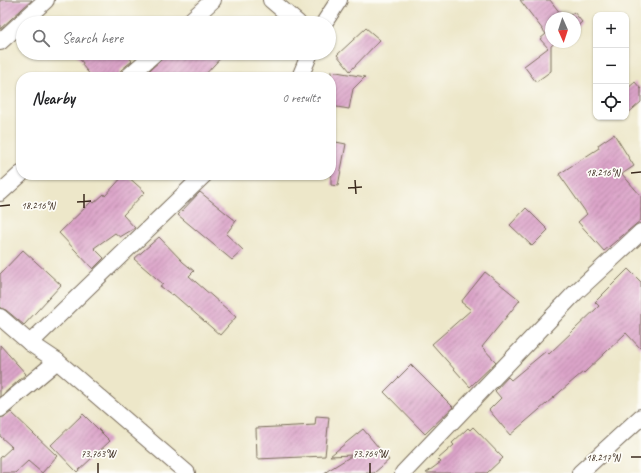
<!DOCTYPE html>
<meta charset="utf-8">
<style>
:root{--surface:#fff;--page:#f6f6f6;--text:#202124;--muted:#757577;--line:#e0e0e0}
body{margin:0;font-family:Caveat,sans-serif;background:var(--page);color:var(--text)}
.controls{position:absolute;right:12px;top:12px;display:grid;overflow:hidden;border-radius:8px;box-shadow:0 1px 3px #0004}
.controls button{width:36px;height:36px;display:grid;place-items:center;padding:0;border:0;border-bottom:1px solid var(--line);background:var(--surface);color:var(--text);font:20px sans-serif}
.compass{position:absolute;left:545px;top:12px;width:36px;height:36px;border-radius:50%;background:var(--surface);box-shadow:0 1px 3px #0004;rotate:177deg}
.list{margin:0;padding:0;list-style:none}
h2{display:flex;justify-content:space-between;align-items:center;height:52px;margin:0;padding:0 16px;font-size:17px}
h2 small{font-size:13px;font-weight:400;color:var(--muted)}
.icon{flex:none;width:22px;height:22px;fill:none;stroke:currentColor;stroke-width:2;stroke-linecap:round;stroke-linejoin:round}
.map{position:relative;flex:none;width:641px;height:473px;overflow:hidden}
.search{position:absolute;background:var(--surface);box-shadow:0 1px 3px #0004;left:16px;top:16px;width:320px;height:44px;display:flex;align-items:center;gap:10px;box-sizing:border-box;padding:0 14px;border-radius:22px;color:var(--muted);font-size:15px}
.panel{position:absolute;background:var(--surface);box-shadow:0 1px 3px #0004;left:16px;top:72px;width:320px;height:108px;border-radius:16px}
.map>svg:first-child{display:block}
.building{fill:url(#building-hatch)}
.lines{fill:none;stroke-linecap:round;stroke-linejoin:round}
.street-casing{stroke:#796c5a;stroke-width:18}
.street{stroke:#fff;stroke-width:16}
.ticks{fill:none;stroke:#3b2a1e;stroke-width:1.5}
.ticks-label{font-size:10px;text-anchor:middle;fill:#3b2a1e;stroke:#fdfcf7;stroke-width:3.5;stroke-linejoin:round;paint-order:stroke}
</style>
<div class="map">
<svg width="641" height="473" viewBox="0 0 641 473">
<defs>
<pattern id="building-hatch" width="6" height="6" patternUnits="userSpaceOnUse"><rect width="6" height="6" fill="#dca4c9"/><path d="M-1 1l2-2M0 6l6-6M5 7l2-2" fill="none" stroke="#b486a3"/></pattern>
</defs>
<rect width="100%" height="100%" fill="#fdfcf7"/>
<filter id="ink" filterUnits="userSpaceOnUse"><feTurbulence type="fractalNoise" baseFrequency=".025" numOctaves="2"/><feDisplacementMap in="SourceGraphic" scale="8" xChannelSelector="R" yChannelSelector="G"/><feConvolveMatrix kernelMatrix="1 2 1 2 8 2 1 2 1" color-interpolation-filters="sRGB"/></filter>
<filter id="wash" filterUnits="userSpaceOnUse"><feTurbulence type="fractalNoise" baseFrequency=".012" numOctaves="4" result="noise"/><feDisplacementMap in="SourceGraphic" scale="16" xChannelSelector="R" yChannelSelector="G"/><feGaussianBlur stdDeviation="0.9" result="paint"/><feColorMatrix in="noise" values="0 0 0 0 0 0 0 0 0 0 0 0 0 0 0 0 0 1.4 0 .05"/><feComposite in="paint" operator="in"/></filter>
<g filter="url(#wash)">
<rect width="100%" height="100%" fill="#ede7c9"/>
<g id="blocks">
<g class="building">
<path d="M0 0H32L0 29Z"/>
<path d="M520 0H550L564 18H551V42H556L551 46V71L536 82 524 66 548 48 540 39 546 34Z"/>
<path d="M574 12 582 22 575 28V18H566Z"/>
<path d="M366 28 380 40 350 71 337 55Z"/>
<path d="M75 53H126L132 61 121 70 119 77H92L82 65 83 63Z"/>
<path d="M165 53H225L203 77H142L161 60Z"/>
<path d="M331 71 365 77 353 89 349 109 331 106Z"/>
<path d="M635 82 641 89V102L626 115V90Z"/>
<path d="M614 134 634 166 622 174 641 196V220L604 251 578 222 587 214 559 174 599 148 598 145Z"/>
<path d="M331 141 346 144 338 186 331 185Z"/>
<path d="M124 175H126L145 192 123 215 135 228 120 237 115 233 94 248 104 258 93 269 59 233 92 201 94 203 104 194 105 196Z"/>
<path d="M200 192 236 221 226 234 243 250 232 260 178 215Z"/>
<path d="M526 208 548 230 532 246 510 225Z"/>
<path d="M159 237 183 262 194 271 189 276 236 317 220 335 173 294 172 295 160 286 163 284 134 259Z"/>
<path d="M23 250 61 285 24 325 6 310 0 308V274Z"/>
<path d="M628 269 641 282V349L626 333 584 373 583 372 510 435 489 410 501 398 495 391 508 377 511 380 546 351 549 354 599 306 595 302Z"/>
<path d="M485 272 520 300 482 347 496 362 470 387 432 344 471 310 461 302Z"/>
<path d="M0 345 26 374 0 397Z"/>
<path d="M411 365 453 407 425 434 384 392Z"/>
<path d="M11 412 57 456 42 473 28 461 15 473H0V458L12 447 0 436V418L6 416Z"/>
<path d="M83 414 110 441 77 472 51 445Z"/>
<path d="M316 416 329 417 325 456 257 459 256 428 315 425Z"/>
<path d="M473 427 503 458 487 473H426L441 462 438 459 454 445 452 443 468 428 470 430Z"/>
<path d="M363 429 389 460 374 473H324L353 455 330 456Z"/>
</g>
</g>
</g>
<g filter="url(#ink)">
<use href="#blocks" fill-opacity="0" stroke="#796c5a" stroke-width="1"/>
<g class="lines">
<g class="street-casing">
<g id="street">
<path d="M271 0 298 23"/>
<path d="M188 23 213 0"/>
<path d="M324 23 339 0"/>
<path d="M0 42 46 0"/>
<path d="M128 77 155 53"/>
<path d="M300 77 310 53"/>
<path d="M0 193 21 174"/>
<path d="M0 317 30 343 57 361 187 473"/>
<path d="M30 343 204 175"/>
<path d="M0 409 57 361"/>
<path d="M403 473 575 293 641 232"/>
<path d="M580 473 641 417"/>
</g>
</g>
<use href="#street" class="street"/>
</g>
</g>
<path class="ticks" d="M631 173 641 172M355 180 356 194M348 188 362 187M84 194V208M77 202 91 201M0 206 10 205M631 457H641M98 463V473M370 463V473"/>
<g class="ticks-label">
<text x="603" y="176">18.216°N</text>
<text x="38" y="209">18.216°N</text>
<text x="98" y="457">73.763°W</text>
<text x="370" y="457">73.764°W</text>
<text x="603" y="461">18.217°N</text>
</g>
</svg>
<div class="controls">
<button>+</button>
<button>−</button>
<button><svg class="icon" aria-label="locate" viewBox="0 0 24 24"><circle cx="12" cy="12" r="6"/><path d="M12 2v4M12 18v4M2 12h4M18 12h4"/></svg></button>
</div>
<svg class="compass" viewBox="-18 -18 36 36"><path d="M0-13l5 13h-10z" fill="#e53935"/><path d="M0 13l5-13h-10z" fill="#757577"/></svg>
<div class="search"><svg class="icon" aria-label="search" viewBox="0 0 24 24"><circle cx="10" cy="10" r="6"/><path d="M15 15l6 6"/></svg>Search here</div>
<section class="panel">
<h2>Nearby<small>0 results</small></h2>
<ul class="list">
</ul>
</section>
</div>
